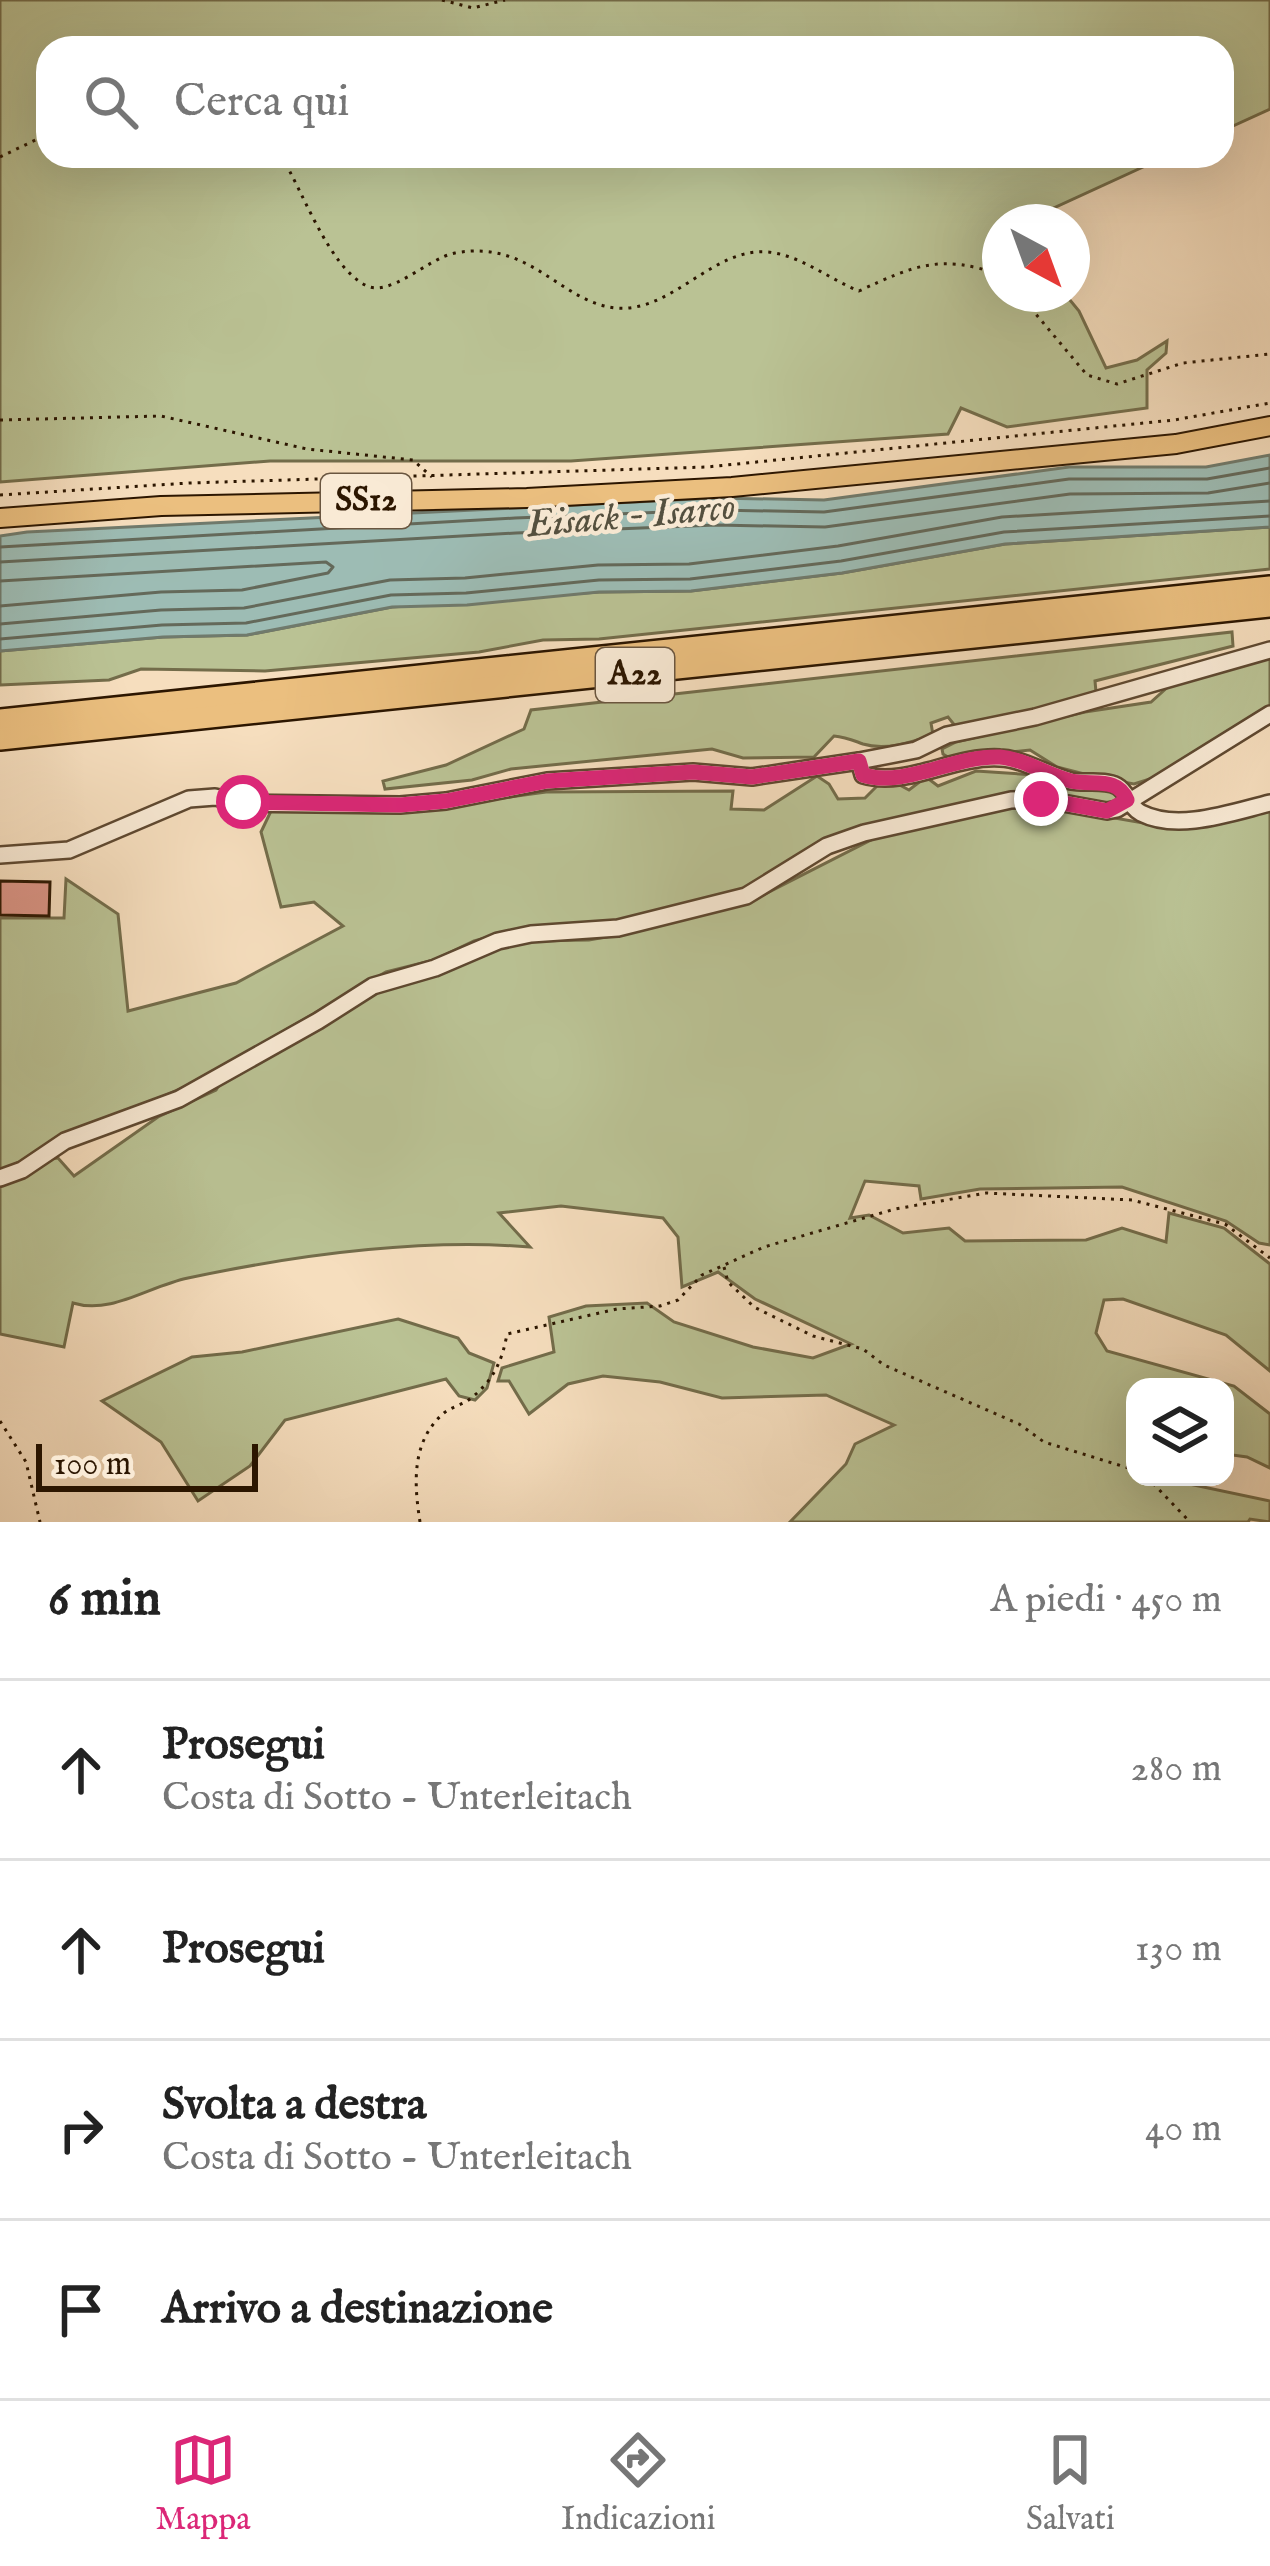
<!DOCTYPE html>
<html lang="it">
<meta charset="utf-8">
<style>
:root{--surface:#fff;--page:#f2f2f2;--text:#222;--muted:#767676;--line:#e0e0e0;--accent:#db2777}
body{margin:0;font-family:"IM FELL English",serif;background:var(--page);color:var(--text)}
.controls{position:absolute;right:36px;bottom:36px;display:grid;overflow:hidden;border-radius:24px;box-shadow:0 12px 48px #0002}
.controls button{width:108px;height:108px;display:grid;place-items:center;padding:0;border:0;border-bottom:3px solid var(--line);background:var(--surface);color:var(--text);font:60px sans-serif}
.compass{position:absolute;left:982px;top:204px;width:108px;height:108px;border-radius:50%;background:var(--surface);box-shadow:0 12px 48px #0002;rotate:139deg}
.scale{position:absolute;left:36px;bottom:30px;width:222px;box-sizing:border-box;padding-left:12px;border:6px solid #2c1600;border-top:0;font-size:33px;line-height:42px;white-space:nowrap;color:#2c1600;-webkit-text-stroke:9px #f9ead5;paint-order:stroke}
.stop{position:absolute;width:36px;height:36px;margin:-27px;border:9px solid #db2777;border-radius:50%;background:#fff}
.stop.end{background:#db2777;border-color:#fff;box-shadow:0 3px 12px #0008}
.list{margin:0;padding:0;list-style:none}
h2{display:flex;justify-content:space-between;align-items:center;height:156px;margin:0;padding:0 48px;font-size:51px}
h2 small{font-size:39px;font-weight:400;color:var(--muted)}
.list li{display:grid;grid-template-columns:78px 1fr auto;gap:36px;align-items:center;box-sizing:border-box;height:180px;padding:0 48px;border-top:3px solid var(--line)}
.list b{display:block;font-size:45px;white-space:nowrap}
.list p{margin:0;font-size:39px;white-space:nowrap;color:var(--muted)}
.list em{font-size:39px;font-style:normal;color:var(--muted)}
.icon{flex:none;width:66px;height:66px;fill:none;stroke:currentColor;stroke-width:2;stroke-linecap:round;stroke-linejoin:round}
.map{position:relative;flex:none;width:1270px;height:1522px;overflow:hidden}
.search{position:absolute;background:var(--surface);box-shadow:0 12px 48px #0002;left:36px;right:36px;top:36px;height:132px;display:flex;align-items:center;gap:30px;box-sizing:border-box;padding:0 42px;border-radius:36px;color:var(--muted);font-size:45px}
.sheet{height:876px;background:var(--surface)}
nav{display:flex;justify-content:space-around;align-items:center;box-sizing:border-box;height:168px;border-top:3px solid var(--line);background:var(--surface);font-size:33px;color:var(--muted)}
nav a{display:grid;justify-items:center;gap:6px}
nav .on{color:var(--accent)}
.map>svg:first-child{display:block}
.green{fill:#bac294;stroke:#736c4a;stroke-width:3}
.water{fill:#9dbcb4;stroke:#707a6c;stroke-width:3}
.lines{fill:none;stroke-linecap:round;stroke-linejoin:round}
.shore{stroke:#64695a;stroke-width:3}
.building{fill:#db9486;stroke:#2c1600;stroke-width:3}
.minor-casing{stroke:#5e4830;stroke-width:20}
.major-casing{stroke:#2c1600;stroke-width:22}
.highway-casing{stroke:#2c1600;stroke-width:26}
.path{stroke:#2c1600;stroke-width:3;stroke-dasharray:3 6;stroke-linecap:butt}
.minor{stroke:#f9ead5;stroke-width:15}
.major{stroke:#ebbf7f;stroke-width:18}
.highway{stroke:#ebbf7f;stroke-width:21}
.route{stroke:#db2777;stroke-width:15}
.labels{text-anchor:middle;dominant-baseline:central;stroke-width:9;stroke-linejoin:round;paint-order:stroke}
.shield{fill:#f9ead5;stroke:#6a5640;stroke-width:3}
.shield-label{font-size:33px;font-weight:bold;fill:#2c1600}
.water-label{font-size:39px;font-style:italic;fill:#54503f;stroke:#f9ead5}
</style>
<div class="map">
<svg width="1270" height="1522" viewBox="0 0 1270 1522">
<rect width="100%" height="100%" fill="#f6debe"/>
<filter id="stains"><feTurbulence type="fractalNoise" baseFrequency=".00167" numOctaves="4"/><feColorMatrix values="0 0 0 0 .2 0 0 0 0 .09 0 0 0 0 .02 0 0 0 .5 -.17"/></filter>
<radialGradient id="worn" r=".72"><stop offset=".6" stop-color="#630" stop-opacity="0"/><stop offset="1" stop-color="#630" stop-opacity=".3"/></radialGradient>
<g class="green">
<path d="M0 0H1270V109L1222 131V48H48V156H1167L1043 213 1044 222H1000V294H1065L1079 311 1106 368 1137 360 1167 341 1166 353 1147 370V408L1007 427 961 408 948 434 571 461H270L0 482Z"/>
<path d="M1270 527V569L599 639 543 640 479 652 265 671 141 669 109 680 0 685V651L163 637 247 635 392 607 599 592 691 591 842 573 1005 544Z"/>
<path d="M1232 632 1233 646 1095 681 1096 692 1055 706 956 727 948 717 931 723 933 735C912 742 886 751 863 744 852 740 846 737 834 736L814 757 743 758 712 749 511 769 472 780 385 789 383 781 446 765 524 729 531 710Z"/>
<path d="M1270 658V706L1153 778 1134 784 1096 777 1057 767 1030 750 951 759 943 754 942 749 956 742 1085 712 1151 702 1170 685Z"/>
<path d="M976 771 1035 775 1060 783 1112 790 1118 799 1112 805 1042 793 871 824 823 840 757 883 731 893 622 920 504 933 474 941 434 960 386 972 197 1081 0 1171V918H64L66 879 118 914 128 1011 236 983 343 926 314 902 281 907 261 832 271 811 395 813 546 792 733 791 731 809 764 810 817 776 829 784 838 799 865 798 877 786 894 782 909 790 926 777 938 786Z"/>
<path d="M1040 805 1149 824 1270 811V1245L1259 1243 1226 1221 1122 1187 980 1189 921 1199 919 1186 865 1181 850 1218 869 1215 903 1233 949 1228 965 1241 1086 1240 1122 1228 1166 1242 1169 1213 1224 1228 1270 1264V1371L1226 1335 1123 1299 1104 1300 1096 1333 1107 1351 1234 1386 1270 1414V1468L1247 1457 1225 1454V1387H1135V1477H1156L1270 1501V1522L1250 1519 1248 1522H790L846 1464 855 1444 894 1425 826 1395 722 1398 660 1382 603 1376 568 1384 529 1414 509 1381H498L502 1368 554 1352 549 1317 586 1306 647 1303 674 1322 753 1347 813 1358 851 1344 755 1299 718 1272 682 1287 678 1237 663 1218 561 1206 499 1213 530 1247C418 1238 297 1255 188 1278 149 1286 111 1315 73 1303L64 1347 0 1334V1186L48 1159 58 1158 74 1176 158 1117 216 1090 221 1082 374 991 473 955 527 941 589 940 617 935 755 899 879 836 1007 806Z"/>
<path d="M398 1319 458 1338 469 1353 494 1363 487 1388 475 1400 459 1396 446 1379 285 1420 250 1466 198 1501 161 1442 102 1401 192 1357 242 1352Z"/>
</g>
<path class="water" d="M1270 455V527L1005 544 842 573 691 591 599 592 467 605 392 607 247 635 163 637 0 651V536L27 532 716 498 824 500 1069 467H1206Z"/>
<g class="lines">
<g class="shore">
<path d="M0 547 515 518 716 510 824 512 1069 479H1207L1270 468"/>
<path d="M0 562 516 533 716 525 825 527 1070 494 1208 493 1270 483"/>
<path d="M0 581 326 562 333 567 328 573 242 590 161 592 0 606"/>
<path d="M0 624 161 610 244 608 390 580 465 578 598 565 689 564 838 546 1002 517 1270 501"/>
<path d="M0 639 162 625 246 623 391 595 466 593 599 580 690 579 841 561 1004 532 1270 516"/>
</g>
</g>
<path class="building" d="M0 881 50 882 49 916 0 915Z"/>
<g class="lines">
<g class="minor-casing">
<g id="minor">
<path d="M1270 650 1035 717 947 735 916 750 859 761 863 775C906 788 954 755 1000 758 1024 759 1048 775 1071 781 1085 784 1104 779 1117 786 1128 792 1129 807 1141 813 1178 832 1233 812 1270 803"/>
<path d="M0 855 69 850 189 799 215 797 243 803 400 805 446 801 547 781 693 772 752 777 859 761"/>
<path d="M0 1178 22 1170 65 1141 179 1099 318 1021 373 986 435 968 498 941 531 934 618 928 746 896 827 846 864 833 1011 800 1041 799 1107 811 1117 809 1270 714"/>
</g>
</g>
<g class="major-casing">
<path id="major" d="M0 518 161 506 527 498 732 487 1176 444 1270 426"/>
</g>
<g class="highway-casing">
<g id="highway">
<path d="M0 720 1270 587"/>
<path d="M0 739 1270 606"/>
</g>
</g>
<g class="path">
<path d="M442 0 473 8 505 0"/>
<path d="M281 156C303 191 328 265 365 285 389 299 428 258 455 253 531 239 559 302 616 308 672 313 713 247 768 252 800 255 829 279 859 291 913 266 941 253 1000 275"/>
<path d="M0 157 48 134"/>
<path d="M1019 294 1087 375 1117 384 1183 363 1270 354"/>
<path d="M0 420 161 416 307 449 413 460 432 477"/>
<path d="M0 495 189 483 707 467 1174 420 1270 403"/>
<path d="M724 1267 728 1282 754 1307 813 1336 863 1349 884 1365 1019 1424 1044 1442 1135 1470"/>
<path d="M0 1421 26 1462 40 1522"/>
<path d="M1147 1477 1190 1522"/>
<path d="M420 1522C414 1484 411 1441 444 1413 451 1407 462 1405 470 1399 493 1381 502 1362 507 1334L617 1309 660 1306 678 1300 702 1275 764 1247 895 1209 986 1193 1132 1200 1225 1224 1270 1258"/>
</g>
<use href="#minor" class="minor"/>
<use href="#major" class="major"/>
<use href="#highway" class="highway"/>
</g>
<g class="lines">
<path class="route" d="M243 802 400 805 446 801 547 781 693 772 752 777 859 761 863 775C906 788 954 755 1000 757 1024 759 1047 775 1071 781 1092 786 1118 776 1127 800L1107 811 1041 799"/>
</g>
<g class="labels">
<g class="shield">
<rect x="321" y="474" width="90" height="54" rx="9"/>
<rect x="596" y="648" width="78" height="54" rx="9"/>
</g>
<g class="shield-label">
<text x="366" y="501">SS12</text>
<text x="635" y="675">A22</text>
</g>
<g class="water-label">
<text transform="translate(631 517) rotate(-5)">Eisack - Isarco</text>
</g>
</g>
<rect width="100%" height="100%" filter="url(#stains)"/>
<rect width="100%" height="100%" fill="url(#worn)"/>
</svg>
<div class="controls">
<button><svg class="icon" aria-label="layers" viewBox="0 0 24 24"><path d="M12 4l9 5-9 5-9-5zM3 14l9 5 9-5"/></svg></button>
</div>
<svg class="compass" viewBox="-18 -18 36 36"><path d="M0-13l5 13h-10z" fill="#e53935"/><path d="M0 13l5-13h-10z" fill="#767676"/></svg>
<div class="scale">100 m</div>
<div class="stop" style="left:243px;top:802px"></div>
<div class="stop end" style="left:1041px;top:799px"></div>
<div class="search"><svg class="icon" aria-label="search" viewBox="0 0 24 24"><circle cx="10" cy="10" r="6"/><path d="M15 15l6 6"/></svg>Cerca qui</div>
</div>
<section class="sheet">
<h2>6 min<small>A piedi · 450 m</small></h2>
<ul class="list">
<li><svg class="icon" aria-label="ahead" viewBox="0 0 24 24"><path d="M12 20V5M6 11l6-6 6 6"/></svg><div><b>Prosegui</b><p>Costa di Sotto - Unterleitach</p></div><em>280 m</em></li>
<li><svg class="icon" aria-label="ahead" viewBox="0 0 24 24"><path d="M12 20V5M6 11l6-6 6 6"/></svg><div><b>Prosegui</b></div><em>130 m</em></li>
<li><svg class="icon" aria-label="right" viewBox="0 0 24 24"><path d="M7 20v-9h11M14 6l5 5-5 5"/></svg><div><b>Svolta a destra</b><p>Costa di Sotto - Unterleitach</p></div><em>40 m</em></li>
<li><svg class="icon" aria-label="arrive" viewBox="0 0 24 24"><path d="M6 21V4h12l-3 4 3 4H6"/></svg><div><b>Arrivo a destinazione</b></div></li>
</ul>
</section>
<nav>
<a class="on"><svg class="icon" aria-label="map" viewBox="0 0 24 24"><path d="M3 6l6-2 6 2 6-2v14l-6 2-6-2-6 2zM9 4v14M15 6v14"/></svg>Mappa</a>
<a><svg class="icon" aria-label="directions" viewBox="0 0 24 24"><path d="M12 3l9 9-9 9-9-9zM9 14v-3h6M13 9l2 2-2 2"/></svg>Indicazioni</a>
<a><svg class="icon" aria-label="saved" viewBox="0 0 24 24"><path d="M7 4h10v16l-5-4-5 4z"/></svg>Salvati</a>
</nav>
